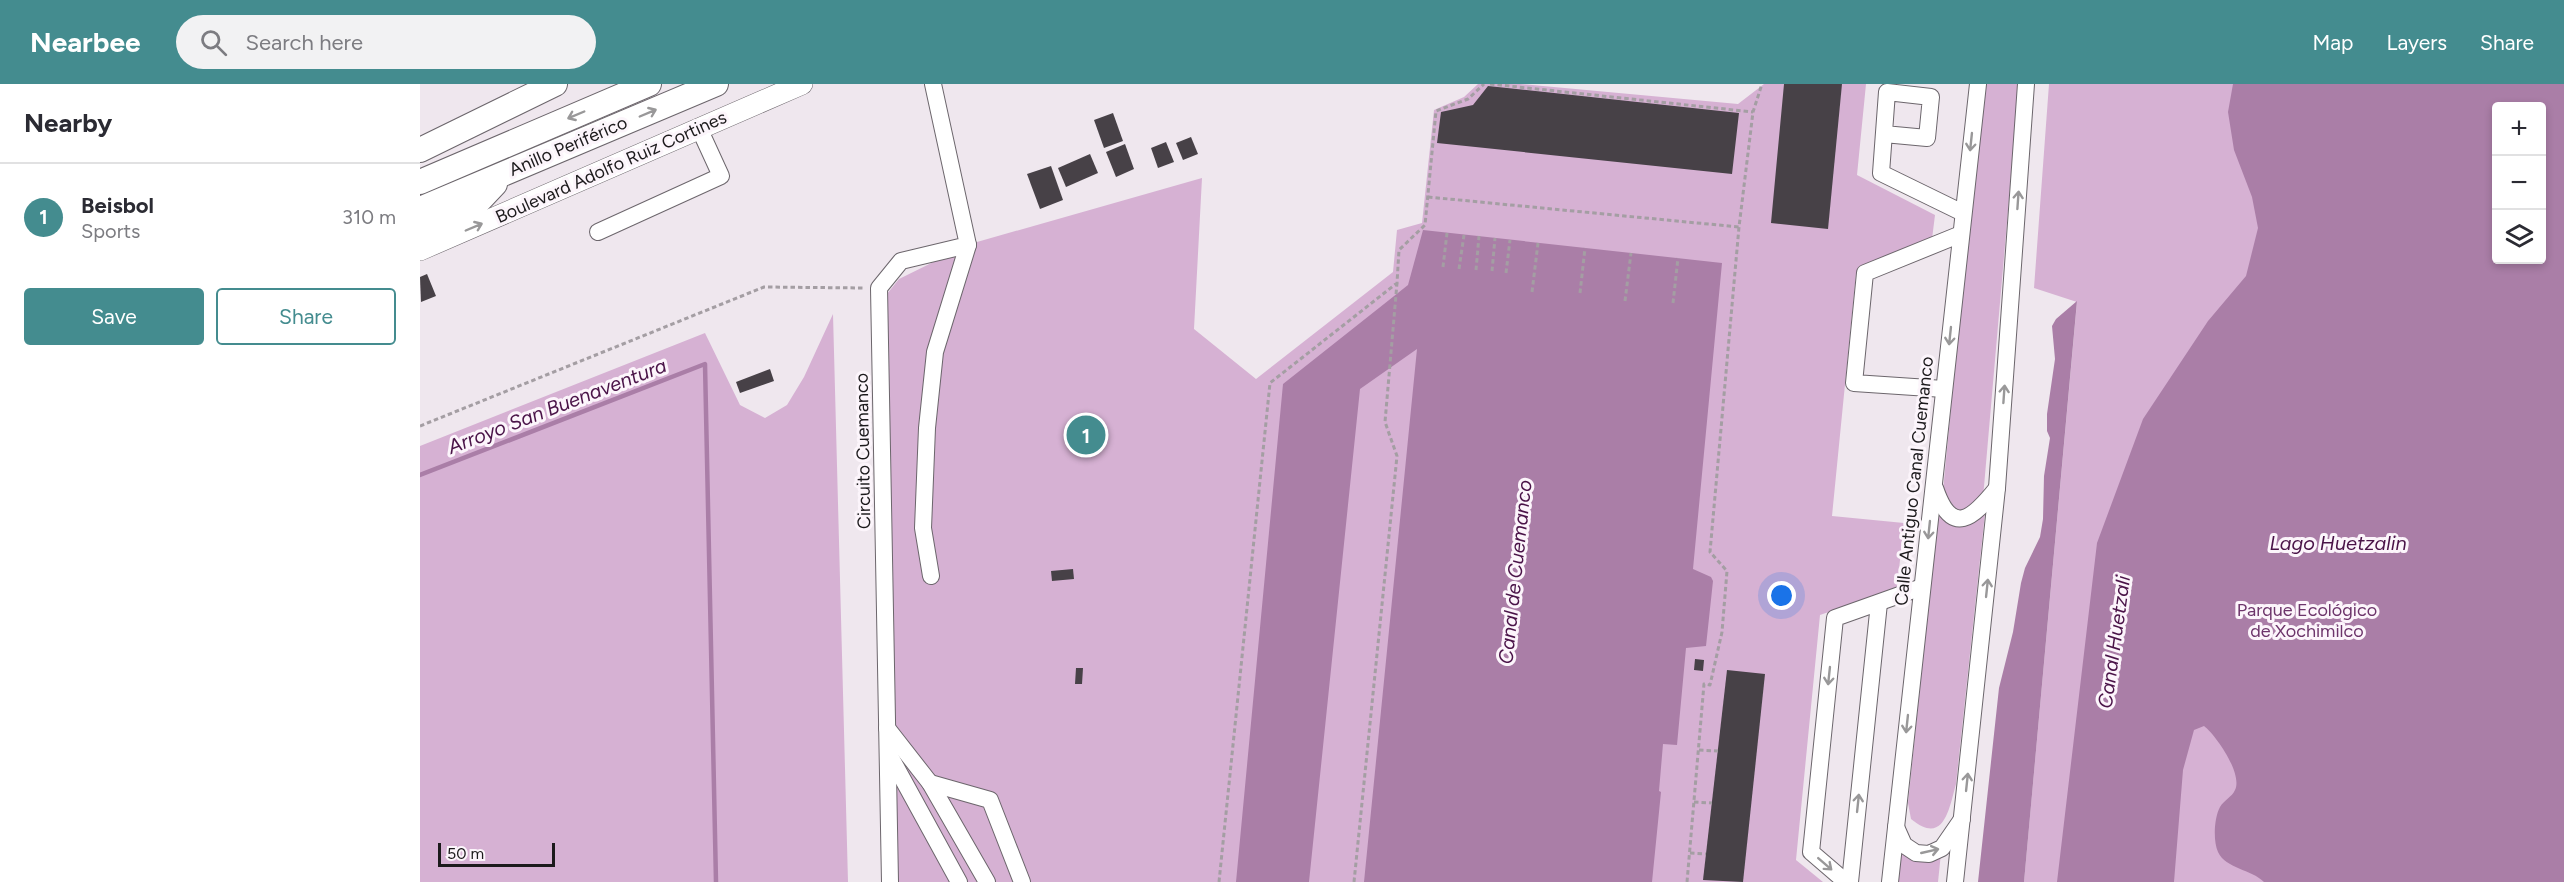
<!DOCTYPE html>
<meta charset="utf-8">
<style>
:root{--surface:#fff;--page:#f2f2f3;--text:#2b2b33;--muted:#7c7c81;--line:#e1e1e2;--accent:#448c8f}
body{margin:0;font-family:Figtree,sans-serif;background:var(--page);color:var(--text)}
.controls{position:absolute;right:18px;top:18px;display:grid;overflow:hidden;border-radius:6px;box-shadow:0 3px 9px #0003}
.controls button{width:54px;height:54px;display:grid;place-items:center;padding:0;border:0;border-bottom:2px solid var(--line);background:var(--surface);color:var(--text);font:30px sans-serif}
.scale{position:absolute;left:18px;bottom:15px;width:117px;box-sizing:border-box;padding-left:6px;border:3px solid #1c1a1c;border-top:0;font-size:16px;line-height:21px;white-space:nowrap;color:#1c1a1c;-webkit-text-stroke:4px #fcf5fb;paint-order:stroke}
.you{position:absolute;left:1362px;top:512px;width:21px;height:21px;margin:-15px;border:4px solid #fff;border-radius:50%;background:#1a73e8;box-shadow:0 0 0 9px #1a73e833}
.badge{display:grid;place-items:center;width:39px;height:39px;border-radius:50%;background:var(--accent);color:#fff;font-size:20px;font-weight:700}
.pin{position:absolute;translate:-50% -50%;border:3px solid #fff;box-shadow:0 2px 6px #0006}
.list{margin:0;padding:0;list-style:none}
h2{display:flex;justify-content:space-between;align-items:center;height:78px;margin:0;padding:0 24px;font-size:26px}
h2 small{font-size:20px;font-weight:400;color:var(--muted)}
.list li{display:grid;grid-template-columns:39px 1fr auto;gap:18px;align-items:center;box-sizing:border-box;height:108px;padding:0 24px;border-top:2px solid var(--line)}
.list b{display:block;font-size:22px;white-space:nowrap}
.list p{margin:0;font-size:20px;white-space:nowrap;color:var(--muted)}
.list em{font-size:20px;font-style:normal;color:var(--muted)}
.actions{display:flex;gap:12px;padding:18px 24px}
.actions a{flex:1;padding:14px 0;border:2px solid var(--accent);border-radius:6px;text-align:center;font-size:21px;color:var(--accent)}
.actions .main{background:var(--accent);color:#fff}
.icon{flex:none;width:33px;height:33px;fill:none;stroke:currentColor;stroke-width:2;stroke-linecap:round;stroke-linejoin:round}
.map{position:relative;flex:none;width:2144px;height:798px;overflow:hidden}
header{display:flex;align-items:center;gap:36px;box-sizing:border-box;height:84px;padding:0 30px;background:var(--accent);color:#fff}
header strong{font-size:28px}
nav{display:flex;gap:33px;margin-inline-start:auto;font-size:21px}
.search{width:420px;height:54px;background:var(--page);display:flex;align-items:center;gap:15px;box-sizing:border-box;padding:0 21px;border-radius:33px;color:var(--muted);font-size:22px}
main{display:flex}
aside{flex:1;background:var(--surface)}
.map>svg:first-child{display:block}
.green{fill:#d6b1d3;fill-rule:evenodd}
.water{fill:#aa7ea7;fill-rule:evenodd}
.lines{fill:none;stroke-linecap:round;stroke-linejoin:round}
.stream{stroke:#aa7ea7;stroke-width:4.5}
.building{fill:#474147}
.minor-casing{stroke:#6c666c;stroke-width:18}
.major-casing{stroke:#6c666c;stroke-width:22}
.highway-casing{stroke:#6c666c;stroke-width:26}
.path{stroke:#a49ea3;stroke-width:3;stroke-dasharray:4.5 3;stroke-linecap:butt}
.minor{stroke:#fff;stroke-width:16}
.major{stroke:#fff;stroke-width:21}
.highway{stroke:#fff;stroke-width:24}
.oneway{stroke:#999899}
.labels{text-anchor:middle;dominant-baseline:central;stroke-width:6;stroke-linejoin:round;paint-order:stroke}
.street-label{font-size:18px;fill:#1c1a1c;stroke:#fcf5fb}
.park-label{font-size:18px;fill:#6d356b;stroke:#fcf5fb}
.water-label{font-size:20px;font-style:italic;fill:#4a1348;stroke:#fcf5fb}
</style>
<header>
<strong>Nearbee</strong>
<div class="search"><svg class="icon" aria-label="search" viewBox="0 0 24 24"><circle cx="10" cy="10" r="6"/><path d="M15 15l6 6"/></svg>Search here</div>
<nav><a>Map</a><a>Layers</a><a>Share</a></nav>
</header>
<main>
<aside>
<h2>Nearby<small></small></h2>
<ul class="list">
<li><span class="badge">1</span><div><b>Beisbol</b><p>Sports</p></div><em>310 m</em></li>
</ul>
<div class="actions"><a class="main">Save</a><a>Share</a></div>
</aside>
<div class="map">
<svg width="2144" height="798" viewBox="0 0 2144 798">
<rect width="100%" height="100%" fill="#efe7ee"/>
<g class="green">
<path d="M1058 0H1100L1318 20 1344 0H1446L1437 91 1515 131 1512 155 1436 189 1412 432 1484 439 1477 504 1400 531 1376 776 1403 798H472L467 210 479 195 550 160 782 94 774 245 836 295 973 188 977 146 1002 139 1014 26 1044 13Z"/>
<path d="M1562 0H1599L1563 414 1538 429 1523 407Z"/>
<path d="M1629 0H2144V798H1604L1657 218 1614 204ZM2076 22H2122V176H2076Z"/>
<path d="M413 230 428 798H0V362L285 249 320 321 345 334 367 321 384 293Z"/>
<path d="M1518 428 1538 442 1555 438 1565 429 1536 700C1529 725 1524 762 1491 735L1488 719Z"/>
<path d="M1477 762 1521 769 1518 798H1474Z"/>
</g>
<g class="water">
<path d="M1813 0H2144V798H1844C1831 785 1806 785 1798 768 1793 757 1794 734 1800 723 1804 716 1812 713 1815 706 1823 690 1796 651 1784 642L1774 646 1763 686 1754 798H1637L1677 459 1723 335 1788 237 1826 192 1838 144 1832 113 1814 66 1808 28ZM2122 22V176H2076V22Z"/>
<path d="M1003 146 1302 179 1273 485 1291 493 1293 497 1286 562 1266 564 1257 661 1243 660 1239 707 1241 708 1232 798H944L997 265 940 305 889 798H816L863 300 988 201Z"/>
<path d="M1657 217 1604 798H1558L1579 604 1593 548 1601 499 1605 484 1620 453 1623 435 1624 392 1630 354 1627 347V330L1635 275 1632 242 1636 235Z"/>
</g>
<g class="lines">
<path class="stream" d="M0 391 285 280 296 798"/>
</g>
<g class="building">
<path d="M1364 0H1422L1408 145 1351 139Z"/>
<path d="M1068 2 1319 29 1312 90 1017 59 1021 28 1053 21Z"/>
<path d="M693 29 703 57 684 64 674 36Z"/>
<path d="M771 53 778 70 763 76 756 59Z"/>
<path d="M746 58 754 78 738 84 731 64Z"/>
<path d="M705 60 714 85 696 93 686 68Z"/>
<path d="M670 70 678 89 646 103 638 84Z"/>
<path d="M631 82 643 116 620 125 607 90Z"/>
<path d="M7 190 16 212 1 218 0 193Z"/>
<path d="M350 285 354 297 320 309 316 298Z"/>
<path d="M653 485 654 495 632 497 631 487Z"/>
<path d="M1275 575 1284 576 1283 587 1274 586Z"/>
<path d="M656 584H663L662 600H655Z"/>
<path d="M1307 586 1345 590 1323 798 1283 796Z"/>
</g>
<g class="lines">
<g class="minor-casing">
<g id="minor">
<path d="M1464 50 1507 54 1511 13 1467 8 1461 89 1543 129"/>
<path d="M178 148 301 92 279 44"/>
<path d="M1524 305 1434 299 1445 189 1541 150"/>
<path d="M1515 404C1532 454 1553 434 1577 404"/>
<path d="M511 492 503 444 507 344 515 268 548 161"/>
<path d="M467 644 510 699 567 798"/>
<path d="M470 672 539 798"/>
<path d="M510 699 570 716 602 798"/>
<path d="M1476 743 1484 761 1496 769 1509 770 1522 764 1542 735"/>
<path d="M470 798 459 204 481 177 548 161 513 0"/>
<path d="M1426 798 1391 768 1415 534 1502 503"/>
<path d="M1430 798 1459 519"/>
<path d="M1470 798 1558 0"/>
<path d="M1535 798 1577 404 1606 0"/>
</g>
</g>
<g class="major-casing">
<path id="major" d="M0 166 382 0"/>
</g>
<g class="highway-casing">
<g id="highway">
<path d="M0 66 135 0"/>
<path d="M0 98 229 0"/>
<path d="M0 125 296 0"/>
<path d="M0 149 58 118 75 100"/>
</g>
</g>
<g class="path">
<path d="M1070 0 1333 28"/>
<path d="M1008 113 1319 143"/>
<path d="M1023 183 1027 149"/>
<path d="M1039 185 1044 151"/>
<path d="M1056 186 1059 152"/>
<path d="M1072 187 1075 154"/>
<path d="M1086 189 1090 156"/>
<path d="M1112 208 1118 159"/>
<path d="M1160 209 1165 164"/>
<path d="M1205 217 1211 169"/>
<path d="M1253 219 1258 174"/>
<path d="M0 342 344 203 445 204"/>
<path d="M1279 666 1298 667"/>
<path d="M1274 718 1292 719"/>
<path d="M1270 769 1286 770"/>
<path d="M799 798 850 299 977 199 979 166 1005 141 1016 27 1048 15 1064 0"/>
<path d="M934 798 977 372 965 338 977 199"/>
<path d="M1267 798 1284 600 1290 601 1302 548 1307 487 1290 468 1319 143 1333 28 1342 0"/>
</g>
<use href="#minor" class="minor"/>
<use href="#major" class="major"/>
<use href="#highway" class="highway"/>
</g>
<defs><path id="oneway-shaft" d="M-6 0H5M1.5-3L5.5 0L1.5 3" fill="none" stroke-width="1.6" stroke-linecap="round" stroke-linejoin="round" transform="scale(1.5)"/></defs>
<g class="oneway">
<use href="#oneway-shaft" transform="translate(228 29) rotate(-23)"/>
<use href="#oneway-shaft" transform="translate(156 31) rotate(157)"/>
<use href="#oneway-shaft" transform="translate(1551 58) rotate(96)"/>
<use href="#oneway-shaft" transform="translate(1598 116) rotate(-86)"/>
<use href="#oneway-shaft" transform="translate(54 143) rotate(-23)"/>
<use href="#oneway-shaft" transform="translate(1530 252) rotate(96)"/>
<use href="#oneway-shaft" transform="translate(1584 310) rotate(-86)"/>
<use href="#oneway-shaft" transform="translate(1509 446) rotate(96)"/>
<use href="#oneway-shaft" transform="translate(1567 504) rotate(-84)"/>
<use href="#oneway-shaft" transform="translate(1409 592) rotate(96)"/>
<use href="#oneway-shaft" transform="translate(1487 640) rotate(96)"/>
<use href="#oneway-shaft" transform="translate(1547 698) rotate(-84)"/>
<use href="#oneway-shaft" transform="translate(1438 719) rotate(-84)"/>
<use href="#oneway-shaft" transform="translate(1510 767) rotate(-13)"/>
<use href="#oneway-shaft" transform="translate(1405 780) rotate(41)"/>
</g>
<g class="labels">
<g class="street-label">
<text transform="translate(148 62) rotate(-23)">Anillo Periférico</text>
<text transform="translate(191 83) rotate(-24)">Boulevard Adolfo Ruiz Cortines</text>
<text transform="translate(443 367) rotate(-91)">Circuito Cuemanco</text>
<text transform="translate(1494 397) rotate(-84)">Calle Antiguo Canal Cuemanco</text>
</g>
<g class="park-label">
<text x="1887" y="526">Parque Ecológico<tspan x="1887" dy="21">de Xochimilco</tspan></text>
</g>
<g class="water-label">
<text transform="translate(137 322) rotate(-21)">Arroyo San Buenaventura</text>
<text x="1918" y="459">Lago Huetzalin</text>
<text transform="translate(1095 488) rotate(-84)">Canal de Cuemanco</text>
<text transform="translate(1694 558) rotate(-82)">Canal Huetzali</text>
</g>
</g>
</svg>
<div class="controls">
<button>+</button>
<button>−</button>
<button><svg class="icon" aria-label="layers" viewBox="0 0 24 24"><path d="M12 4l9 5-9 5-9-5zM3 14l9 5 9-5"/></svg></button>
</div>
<div class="scale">50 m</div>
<div class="you"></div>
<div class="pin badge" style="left:666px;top:351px">1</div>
</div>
</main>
